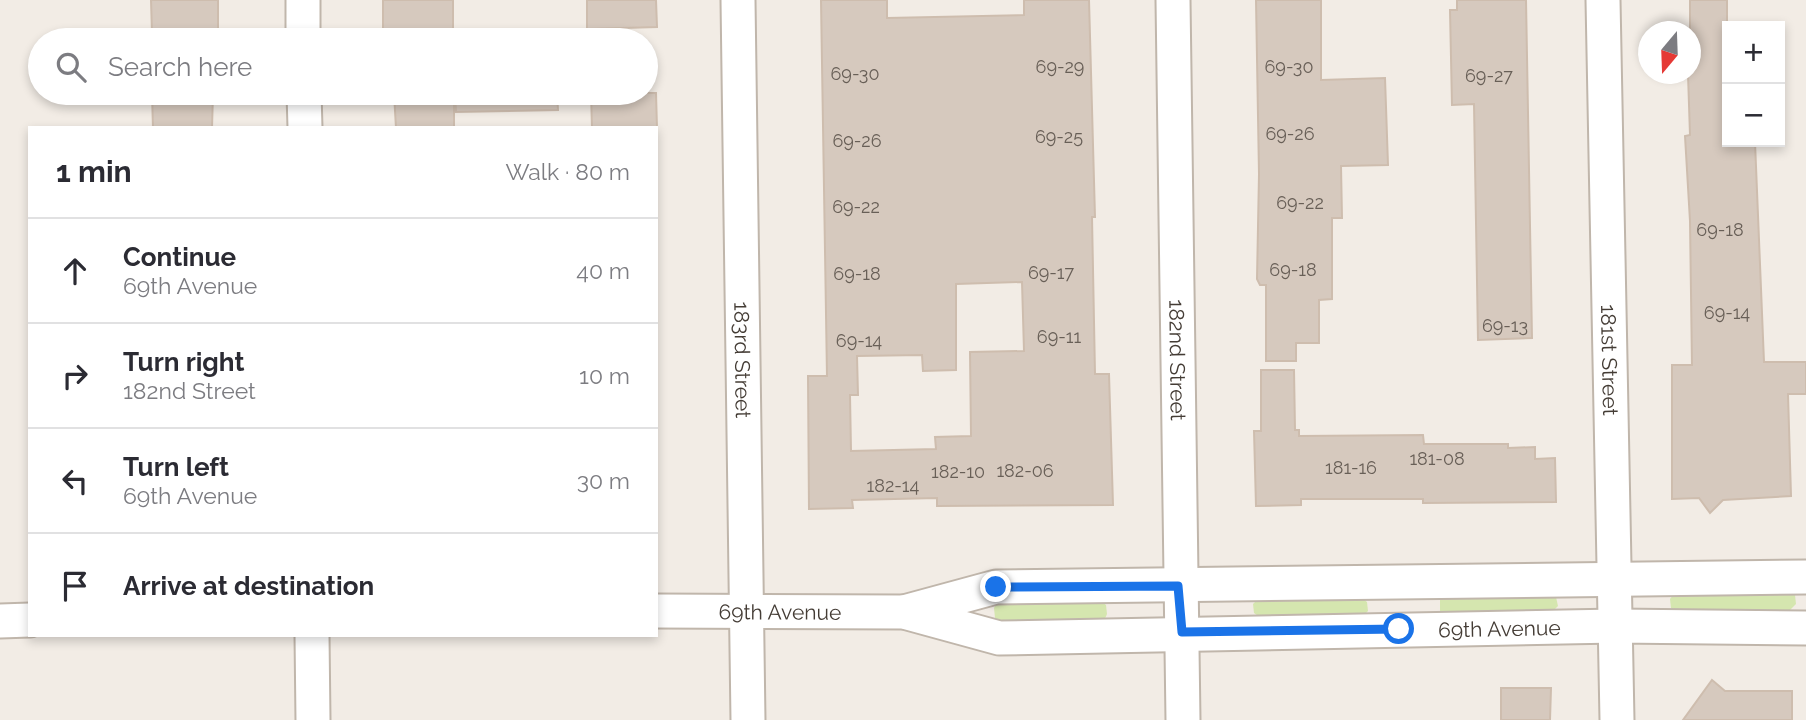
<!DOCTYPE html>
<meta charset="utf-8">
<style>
:root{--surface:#fff;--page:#f7f7f7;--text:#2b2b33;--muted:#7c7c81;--line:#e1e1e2}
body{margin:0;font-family:Raleway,sans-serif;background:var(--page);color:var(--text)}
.controls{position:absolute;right:21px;top:21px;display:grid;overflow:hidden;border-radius:0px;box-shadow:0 4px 10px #0003}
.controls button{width:63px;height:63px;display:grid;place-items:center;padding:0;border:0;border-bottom:2px solid var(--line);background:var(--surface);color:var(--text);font:35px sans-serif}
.compass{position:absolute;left:1638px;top:21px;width:63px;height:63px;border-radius:50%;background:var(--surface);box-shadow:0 4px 10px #0003;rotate:199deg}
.stop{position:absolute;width:21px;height:21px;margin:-16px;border:5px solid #1a73e8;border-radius:50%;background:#fff}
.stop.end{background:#1a73e8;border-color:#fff;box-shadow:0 2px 7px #0008}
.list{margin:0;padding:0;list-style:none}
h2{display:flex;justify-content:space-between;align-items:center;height:91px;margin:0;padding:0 28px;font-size:30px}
h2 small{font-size:23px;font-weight:400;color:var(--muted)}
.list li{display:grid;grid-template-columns:46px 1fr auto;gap:21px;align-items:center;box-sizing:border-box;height:105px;padding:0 28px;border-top:2px solid var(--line)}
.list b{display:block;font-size:26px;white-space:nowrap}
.list p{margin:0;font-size:23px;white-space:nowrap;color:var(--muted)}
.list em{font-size:23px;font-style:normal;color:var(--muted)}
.icon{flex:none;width:38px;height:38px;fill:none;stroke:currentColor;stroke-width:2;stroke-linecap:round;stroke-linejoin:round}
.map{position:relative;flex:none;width:1806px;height:720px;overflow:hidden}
.search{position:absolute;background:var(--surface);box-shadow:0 4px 10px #0003;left:28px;top:28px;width:630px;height:77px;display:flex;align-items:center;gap:18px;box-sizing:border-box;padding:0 24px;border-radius:38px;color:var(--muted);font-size:26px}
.panel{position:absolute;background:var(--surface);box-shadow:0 4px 10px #0003;left:28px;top:126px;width:630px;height:511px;border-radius:0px}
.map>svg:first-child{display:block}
.green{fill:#d5e6af}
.building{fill:#d6c9be;stroke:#cebdae;stroke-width:2;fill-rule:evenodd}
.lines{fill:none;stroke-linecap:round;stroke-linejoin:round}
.street-casing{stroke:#c0b6ab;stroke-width:37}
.street{stroke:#fff;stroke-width:33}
.route{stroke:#1a73e8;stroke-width:9}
.labels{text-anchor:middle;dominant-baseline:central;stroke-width:6;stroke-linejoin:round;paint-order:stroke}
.number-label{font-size:18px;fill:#685f57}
.street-label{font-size:21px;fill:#443c35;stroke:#fff}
</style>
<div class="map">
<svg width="1806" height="720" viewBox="0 0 1806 720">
<rect width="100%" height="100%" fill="#f2ece5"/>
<g class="green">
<path d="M1787 589 1795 595 1796 604 1789 611 1683 615 1671 608 1670 599 1677 590Z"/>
<path d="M1449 593 1556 597 1558 606 1550 614 1454 616 1440 611V600Z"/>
<path d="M1359 596 1367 602 1368 611 1361 618 1265 621 1254 613 1253 604 1259 598Z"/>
<path d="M1098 599 1106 605 1107 614 1103 623 1004 624 995 618 994 608 998 601Z"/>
</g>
<g class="building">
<path d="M151 0H218V33H152Z"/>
<path d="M383 0H453V35L383 36Z"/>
<path d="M587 0H656L657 27 587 29Z"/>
<path d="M821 0H887V18L1024 15V0H1089L1095 217H1092L1095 374H1109L1113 505 937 506V498L852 500 853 508 809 509 808 376H827ZM1022 282 1024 351 970 352 971 436 935 437 936 449 851 451 850 395H858L857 356 922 355 923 371 956 370V284Z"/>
<path d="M1256 0H1321V80L1385 78 1388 165 1341 166 1342 218H1332V299L1319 300V343H1296V361H1266V285H1260L1257 279 1259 174Z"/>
<path d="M1457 0H1526L1532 338 1478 340 1474 104 1452 105 1450 10H1457Z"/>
<path d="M1690 0H1727V142H1755L1764 362H1806V394H1788L1791 496 1723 500 1710 513 1699 498 1672 499V365H1692L1690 221 1685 136 1690 135 1688 74H1690Z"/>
<path d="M555 30V40H454V34Z"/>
<path d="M186 93H213L212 128H153L152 94Z"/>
<path d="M394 93H454V128H396Z"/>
<path d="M455 93H557L558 110 456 112Z"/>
<path d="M591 93H656L657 128H592Z"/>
<path d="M1261 370H1294L1295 430H1299V436L1423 435 1424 444H1508V448L1535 447V459L1555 458 1556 502 1423 503V499H1301V505L1256 506 1254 431H1261Z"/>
<path d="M1712 680 1725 691H1792V720H1683Z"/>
<path d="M1501 688H1551L1550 720H1501Z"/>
</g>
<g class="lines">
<g class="street-casing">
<g id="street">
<path d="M303 0V40"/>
<path id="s1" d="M738 0 748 720"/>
<path id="s2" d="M1173 0 1183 720"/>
<path id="s3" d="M1603 0 1617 720"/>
<path d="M304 93 305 128"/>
<path id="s4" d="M656 611 904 612 999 638 1616 626 1806 628"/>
<path d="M904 612 996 587 1806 577"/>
<path d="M0 621 30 620"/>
<path d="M312 635 313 720"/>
</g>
</g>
<use href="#street" class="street"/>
</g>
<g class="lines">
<path class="route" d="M996 587 1178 586 1182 632 1399 629"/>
</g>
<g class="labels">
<g class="number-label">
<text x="1060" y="66">69-29</text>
<text x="1289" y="66">69-30</text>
<text x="855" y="73">69-30</text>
<text x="1489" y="75">69-27</text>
<text x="1290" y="133">69-26</text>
<text x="1059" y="136">69-25</text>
<text x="857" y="140">69-26</text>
<text x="1300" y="202">69-22</text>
<text x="856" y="206">69-22</text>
<text x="1720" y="229">69-18</text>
<text x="1293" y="269">69-18</text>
<text x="1051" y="272">69-17</text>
<text x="857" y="273">69-18</text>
<text x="1727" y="312">69-14</text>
<text x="1505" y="325">69-13</text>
<text x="1059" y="336">69-11</text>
<text x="859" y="340">69-14</text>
<text x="1437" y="458">181-08</text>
<text x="1351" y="467">181-16</text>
<text x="1025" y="470">182-06</text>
<text x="958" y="471">182-10</text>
<text x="893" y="485">182-14</text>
</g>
<g class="street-label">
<text stroke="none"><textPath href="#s1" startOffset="360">183rd Street</textPath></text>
<text stroke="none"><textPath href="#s2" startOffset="360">182nd Street</textPath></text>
<text stroke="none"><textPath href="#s3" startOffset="360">181st Street</textPath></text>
<text stroke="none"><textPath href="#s4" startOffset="124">69th Avenue</textPath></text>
<text stroke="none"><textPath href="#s4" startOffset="847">69th Avenue</textPath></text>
</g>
</g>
</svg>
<div class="controls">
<button>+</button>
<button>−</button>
</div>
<svg class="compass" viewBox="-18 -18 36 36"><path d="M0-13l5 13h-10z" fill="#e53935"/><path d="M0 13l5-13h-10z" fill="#7c7c81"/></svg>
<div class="stop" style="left:1399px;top:629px"></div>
<div class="stop end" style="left:996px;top:587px"></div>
<div class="search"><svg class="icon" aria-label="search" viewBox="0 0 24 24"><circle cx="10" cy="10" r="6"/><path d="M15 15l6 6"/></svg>Search here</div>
<section class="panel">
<h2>1 min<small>Walk · 80 m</small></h2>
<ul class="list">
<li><svg class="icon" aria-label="ahead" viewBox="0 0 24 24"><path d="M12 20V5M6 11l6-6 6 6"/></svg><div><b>Continue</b><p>69th Avenue</p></div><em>40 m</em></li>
<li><svg class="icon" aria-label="right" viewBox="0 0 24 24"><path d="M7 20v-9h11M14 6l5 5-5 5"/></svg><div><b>Turn right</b><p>182nd Street</p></div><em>10 m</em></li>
<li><svg class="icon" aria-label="left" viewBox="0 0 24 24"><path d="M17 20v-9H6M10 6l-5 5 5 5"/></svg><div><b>Turn left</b><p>69th Avenue</p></div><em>30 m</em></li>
<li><svg class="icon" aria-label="arrive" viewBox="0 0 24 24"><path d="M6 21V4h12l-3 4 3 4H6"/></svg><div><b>Arrive at destination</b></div></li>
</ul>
</section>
</div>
